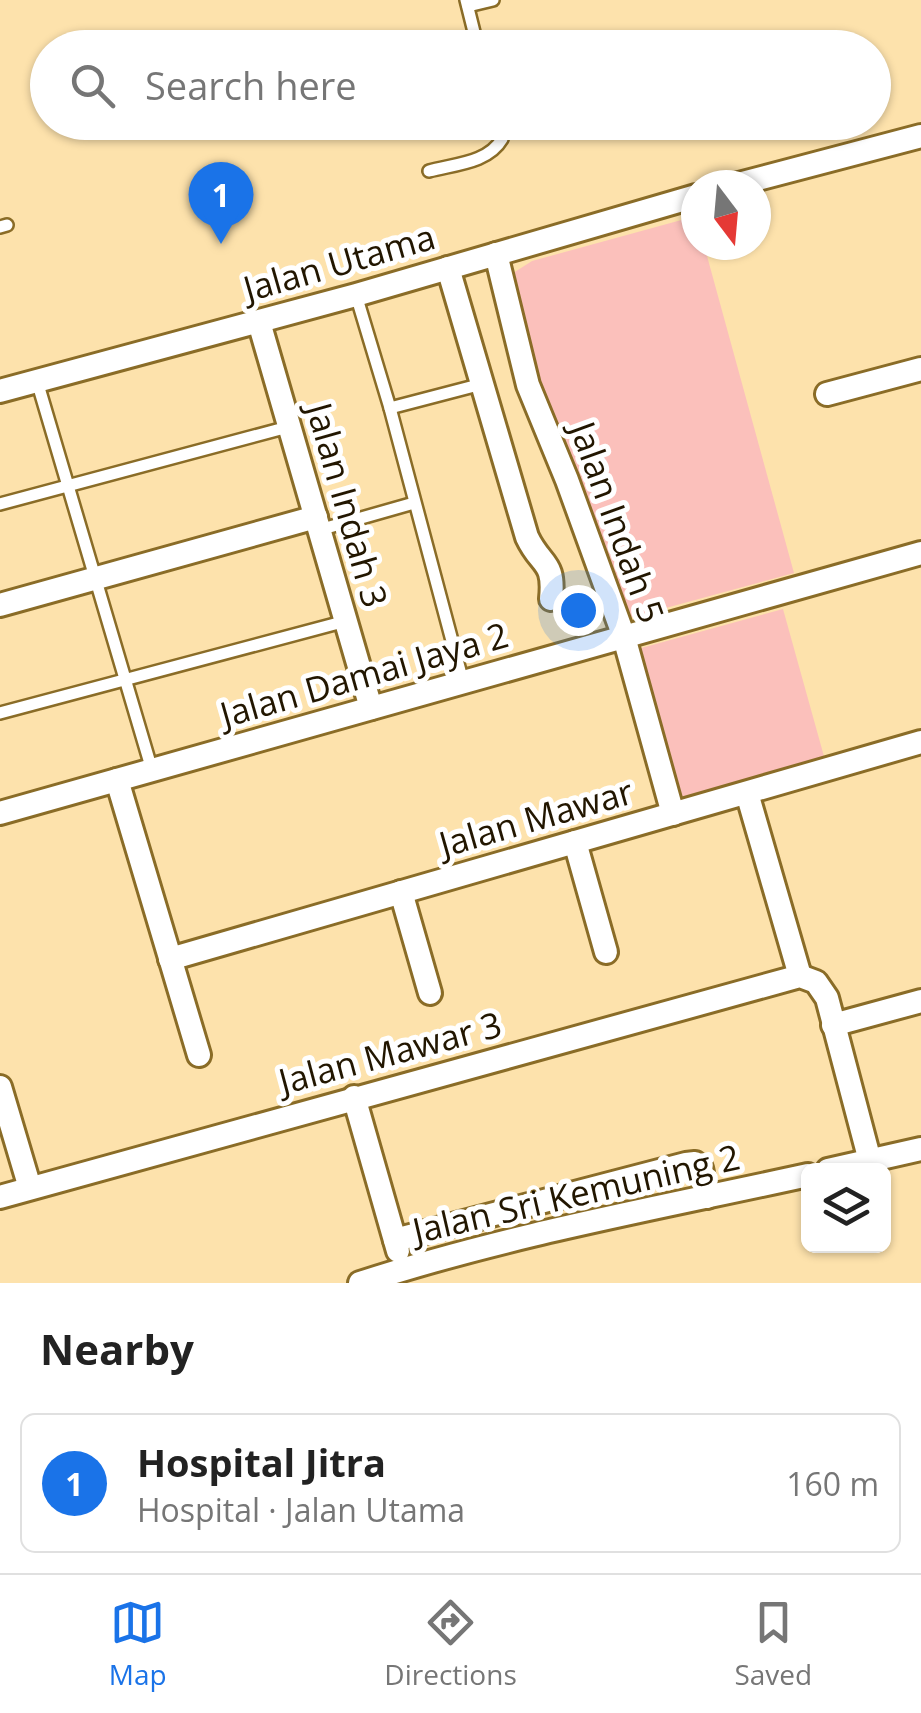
<!DOCTYPE html>
<meta charset="utf-8">
<style>
:root{--surface:#fff;--page:#f6f6f6;--text:#222;--muted:#767676;--line:#e0e0e0;--accent:#1a73e8}
body{margin:0;font-family:"Open Sans",sans-serif;background:var(--page);color:var(--text)}
.controls{position:absolute;right:30px;bottom:30px;display:grid;overflow:hidden;border-radius:15px;box-shadow:0 2px 8px #0004}
.controls button{width:90px;height:90px;display:grid;place-items:center;padding:0;border:0;border-bottom:2px solid var(--line);background:var(--surface);color:var(--text);font:50px sans-serif}
.compass{position:absolute;left:681px;top:170px;width:90px;height:90px;border-radius:50%;background:var(--surface);box-shadow:0 2px 8px #0004;rotate:164deg}
.you{position:absolute;left:578px;top:610px;width:35px;height:35px;margin:-25px;border:8px solid #fff;border-radius:50%;background:#1a73e8;box-shadow:0 0 0 15px #1a73e833}
.badge{display:grid;place-items:center;width:65px;height:65px;border-radius:50%;background:var(--accent);color:#fff;font-size:32px;font-weight:700}
.pin{position:absolute;translate:-50% -82px;filter:drop-shadow(0 2px 5px #0008)}
.pin::after{content:'';position:absolute;top:52px;width:35px;height:30px;background:inherit;clip-path:polygon(0 0,100% 0,50% 100%)}
.list{margin:0;padding:0;list-style:none}
h2{display:flex;justify-content:space-between;align-items:center;height:130px;margin:0;padding:0 40px;font-size:42px}
h2 small{font-size:32px;font-weight:400;color:var(--muted)}
.list li{display:grid;grid-template-columns:65px 1fr auto;gap:30px;align-items:center;box-sizing:border-box;height:140px;margin:0 20px 20px;padding:0 20px;border:2px solid var(--line);border-radius:15px}
.list b{display:block;font-size:38px;white-space:nowrap}
.list p{margin:0;font-size:32px;white-space:nowrap;color:var(--muted)}
.list em{font-size:32px;font-style:normal;color:var(--muted)}
.icon{flex:none;width:55px;height:55px;fill:none;stroke:currentColor;stroke-width:2;stroke-linecap:round;stroke-linejoin:round}
.map{position:relative;flex:none;width:921px;height:1283px;overflow:hidden}
.search{position:absolute;background:var(--surface);box-shadow:0 2px 8px #0004;left:30px;right:30px;top:30px;height:110px;display:flex;align-items:center;gap:25px;box-sizing:border-box;padding:0 35px;border-radius:55px;color:var(--muted);font-size:38px}
.sheet{height:290px;background:var(--surface)}
nav{display:flex;justify-content:space-around;align-items:center;box-sizing:border-box;height:140px;border-top:2px solid var(--line);background:var(--surface);font-size:28px;color:var(--muted)}
nav a{display:grid;justify-items:center;gap:5px}
nav .on{color:var(--accent)}
.map>svg:first-child{display:block}
.green{fill:#fbc0bb}
.lines{fill:none;stroke-linecap:round;stroke-linejoin:round}
.lane-casing{stroke:#8a6c27;stroke-width:16}
.street-casing{stroke:#8a6c27;stroke-width:28}
.lane{stroke:#fff;stroke-width:11}
.street{stroke:#fff;stroke-width:22}
.labels{text-anchor:middle;dominant-baseline:central;stroke-width:10;stroke-linejoin:round;paint-order:stroke}
.street-label{font-size:35px;fill:#221600;stroke:#fff}
</style>
<div class="map">
<svg width="921" height="1283" viewBox="0 0 921 1283">
<rect width="100%" height="100%" fill="#fde2ac"/>
<g class="green">
<path d="M696 216V245H704L794 573 629 618 547 423 510 275 532 261Z"/>
<path d="M783 609 825 760 676 801 634 650Z"/>
</g>
<g class="lines">
<g class="lane-casing">
<g id="lane">
<path d="M466 0 478 48"/>
<path d="M468 6 493 0"/>
<path d="M429 171C455 164 488 163 502 139L499 122"/>
<path d="M0 227 7 225"/>
<path d="M356 295 390 408 463 682"/>
<path d="M37 381 152 770"/>
<path d="M390 408 482 384"/>
<path d="M0 504 288 427"/>
<path d="M319 530 414 503"/>
<path d="M0 713 346 621"/>
</g>
</g>
<g class="street-casing">
<g id="street">
<path d="M735 185 921 136"/>
<path d="M496 254 528 385 567 480 624 637 673 814"/>
<path d="M448 268 527 537C541 567 555 560 551 599"/>
<path d="M259 322 371 708"/>
<path d="M0 391 356 295 696 196"/>
<path d="M827 394 921 369"/>
<path d="M0 605 316 517"/>
<path d="M117 780 199 1055"/>
<path d="M747 793 800 976"/>
<path d="M0 813 921 553"/>
<path d="M575 842 606 952"/>
<path d="M401 892 430 993"/>
<path d="M170 959 921 742"/>
<path d="M833 1025 921 1001"/>
<path d="M0 1087 30 1188"/>
<path d="M354 1097 398 1251"/>
<path d="M828 1170 921 1149"/>
<path d="M0 1197 800 976 816 982 827 998 870 1161"/>
<path d="M395 1240 686 1164 695 1163 701 1168 707 1197"/>
<path d="M360 1283C507 1235 658 1208 808 1175"/>
</g>
</g>
<use href="#lane" class="lane"/>
<use href="#street" class="street"/>
</g>
<g class="labels">
<g class="street-label">
<text transform="translate(339 262) rotate(-16)">Jalan Utama</text>
<text transform="translate(348 505) rotate(74)">Jalan Indah 3</text>
<text transform="translate(618 522) rotate(70)">Jalan Indah 5</text>
<text transform="translate(364 674) rotate(-16)">Jalan Damai Jaya 2</text>
<text transform="translate(536 817) rotate(-16)">Jalan Mawar</text>
<text transform="translate(390 1052) rotate(-15)">Jalan Mawar 3</text>
<text transform="translate(576 1193) rotate(-13)">Jalan Sri Kemuning 2</text>
</g>
</g>
</svg>
<div class="controls">
<button><svg class="icon" aria-label="layers" viewBox="0 0 24 24"><path d="M12 4l9 5-9 5-9-5zM3 14l9 5 9-5"/></svg></button>
</div>
<svg class="compass" viewBox="-18 -18 36 36"><path d="M0-13l5 13h-10z" fill="#e53935"/><path d="M0 13l5-13h-10z" fill="#767676"/></svg>
<div class="you"></div>
<div class="pin badge" style="left:221px;top:244px">1</div>
<div class="search"><svg class="icon" aria-label="search" viewBox="0 0 24 24"><circle cx="10" cy="10" r="6"/><path d="M15 15l6 6"/></svg>Search here</div>
</div>
<section class="sheet">
<h2>Nearby<small></small></h2>
<ul class="list">
<li><span class="badge">1</span><div><b>Hospital Jitra</b><p>Hospital · Jalan Utama</p></div><em>160 m</em></li>
</ul>
</section>
<nav>
<a class="on"><svg class="icon" aria-label="map" viewBox="0 0 24 24"><path d="M3 6l6-2 6 2 6-2v14l-6 2-6-2-6 2zM9 4v14M15 6v14"/></svg>Map</a>
<a><svg class="icon" aria-label="directions" viewBox="0 0 24 24"><path d="M12 3l9 9-9 9-9-9zM9 14v-3h6M13 9l2 2-2 2"/></svg>Directions</a>
<a><svg class="icon" aria-label="saved" viewBox="0 0 24 24"><path d="M7 4h10v16l-5-4-5 4z"/></svg>Saved</a>
</nav>
